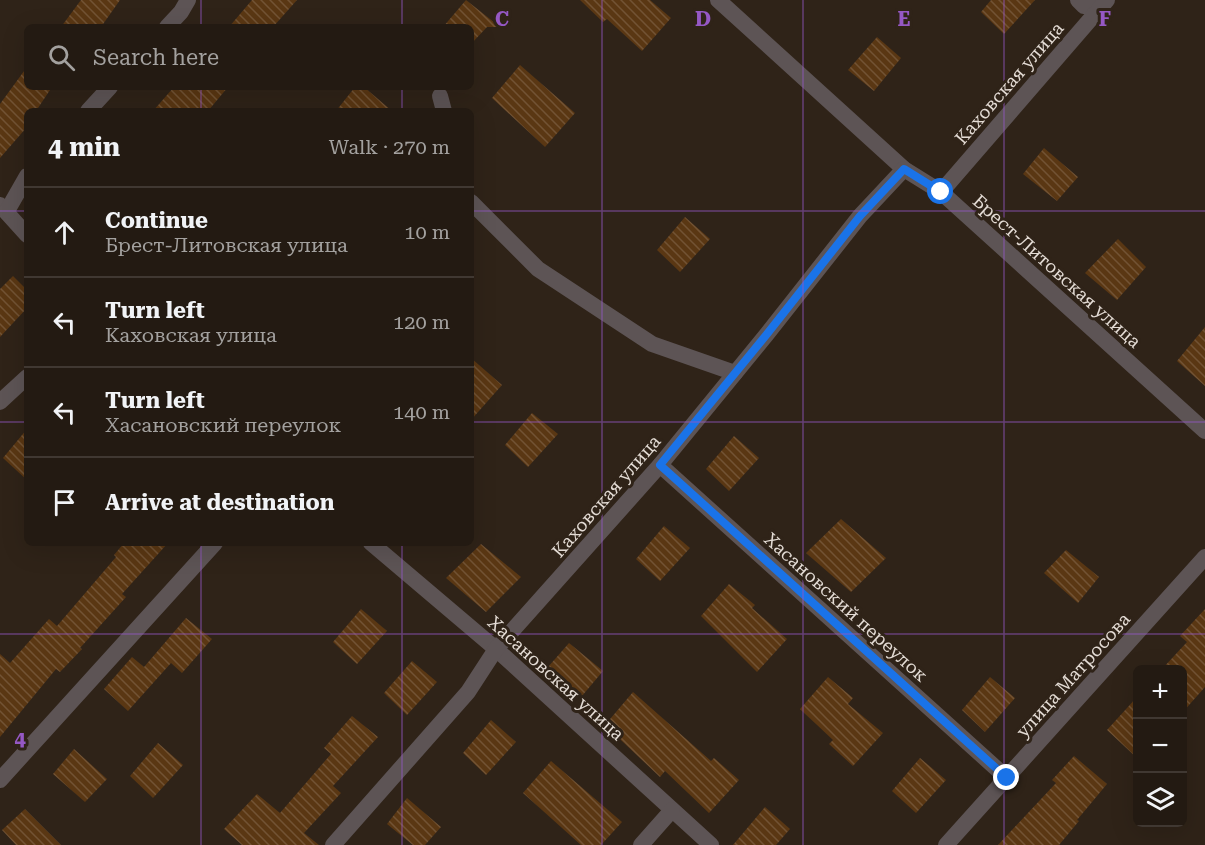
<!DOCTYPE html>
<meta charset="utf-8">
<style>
:root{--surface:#231a12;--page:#2b231b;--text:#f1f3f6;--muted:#a3a19f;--line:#403832}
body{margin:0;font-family:"Roboto Serif",serif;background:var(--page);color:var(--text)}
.controls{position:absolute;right:18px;bottom:18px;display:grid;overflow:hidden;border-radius:9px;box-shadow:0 6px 24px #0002}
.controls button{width:54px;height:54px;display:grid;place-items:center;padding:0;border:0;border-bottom:2px solid var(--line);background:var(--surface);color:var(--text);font:30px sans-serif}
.stop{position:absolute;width:18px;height:18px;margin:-14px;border:4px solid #1a73e8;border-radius:50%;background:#fff}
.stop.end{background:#1a73e8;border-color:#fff;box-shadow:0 2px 6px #0008}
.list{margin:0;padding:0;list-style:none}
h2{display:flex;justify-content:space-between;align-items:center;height:78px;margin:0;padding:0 24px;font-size:26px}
h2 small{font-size:20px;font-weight:400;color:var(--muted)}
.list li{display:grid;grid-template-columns:39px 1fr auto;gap:18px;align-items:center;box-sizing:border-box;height:90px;padding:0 24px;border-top:2px solid var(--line)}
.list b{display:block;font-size:22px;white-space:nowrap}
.list p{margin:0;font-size:20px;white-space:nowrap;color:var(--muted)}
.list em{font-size:20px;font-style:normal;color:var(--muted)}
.icon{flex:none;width:33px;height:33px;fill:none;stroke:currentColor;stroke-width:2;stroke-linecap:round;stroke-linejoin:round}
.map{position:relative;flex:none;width:1205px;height:845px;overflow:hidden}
.search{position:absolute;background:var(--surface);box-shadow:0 6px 24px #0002;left:24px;top:24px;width:450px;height:66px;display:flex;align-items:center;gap:15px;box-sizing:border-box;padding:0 21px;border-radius:9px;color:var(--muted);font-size:22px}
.panel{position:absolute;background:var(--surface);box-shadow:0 6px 24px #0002;left:24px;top:108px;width:450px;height:438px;border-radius:9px}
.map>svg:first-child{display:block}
.building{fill:url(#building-back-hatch)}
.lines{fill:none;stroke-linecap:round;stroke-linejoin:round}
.minor{stroke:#5d5455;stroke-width:16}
.route{stroke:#1a73e8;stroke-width:8}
.grid{fill:none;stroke:#9558c4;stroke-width:1.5;stroke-opacity:0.55}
.labels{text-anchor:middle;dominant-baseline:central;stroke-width:6;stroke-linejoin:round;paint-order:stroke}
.street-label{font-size:18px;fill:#e4dcd5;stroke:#2f2318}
.grid-label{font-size:20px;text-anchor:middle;font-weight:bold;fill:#9558c4;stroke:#2f2318;stroke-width:6;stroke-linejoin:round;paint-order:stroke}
</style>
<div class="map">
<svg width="1205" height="845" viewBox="0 0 1205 845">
<defs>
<pattern id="building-back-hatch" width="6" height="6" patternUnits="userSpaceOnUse" patternTransform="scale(1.5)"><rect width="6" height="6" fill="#5a3713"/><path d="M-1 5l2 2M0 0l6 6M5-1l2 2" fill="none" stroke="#725334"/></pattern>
</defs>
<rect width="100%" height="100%" fill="#2f2318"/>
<g class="building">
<path d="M81 0H120L101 27H61Z"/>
<path d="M252 0H297L273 27H229Z"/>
<path d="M466 0 500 27H487L471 44V27H443Z"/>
<path d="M580 0H650L671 18 642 51 607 19 603 22Z"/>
<path d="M991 0H1035L1004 34 981 12Z"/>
<path d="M877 37 901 58 874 91 848 70Z"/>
<path d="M520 65 575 113 545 147 492 98Z"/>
<path d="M27 67V87H52L36 111H27V127L0 158V104Z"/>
<path d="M174 87H228L208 111H153Z"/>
<path d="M355 87H364L392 111H336Z"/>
<path d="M1044 148 1078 177 1057 201 1023 174Z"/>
<path d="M685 217 710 239 680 272 657 250Z"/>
<path d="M1118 239 1146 267 1117 300 1085 273Z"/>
<path d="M13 276 27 290V308L0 337V289Z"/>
<path d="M1205 327V386L1177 361Z"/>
<path d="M471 358 502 385 471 420Z"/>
<path d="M532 413 558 434 528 467 505 445Z"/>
<path d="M27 429V480L3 458Z"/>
<path d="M734 436 759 458 729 491 706 469Z"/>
<path d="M841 519 886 558 851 592 806 553Z"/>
<path d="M664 526 690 548 660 581 636 559Z"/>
<path d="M124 543H168L122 594 126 597 80 648 82 649 60 672 56 669 0 737V654L10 663 49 619 57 626 116 557 114 555Z"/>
<path d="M481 544 521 577 486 612 446 578Z"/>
<path d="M1066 550 1099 577 1078 603 1044 573Z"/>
<path d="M729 584 755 605 752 608 787 639 757 672 701 616Z"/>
<path d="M361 609 387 631 357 664 333 642Z"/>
<path d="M1205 609V687L1182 713V669H1162L1187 642 1180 636Z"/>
<path d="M186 618 212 639 182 673 171 663 128 711 104 689 132 657 144 667Z"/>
<path d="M569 643 603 671 582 696 548 667Z"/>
<path d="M412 661 437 682 407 715 384 693Z"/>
<path d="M828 677 853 698 848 704 883 733 853 766 829 744 833 740 800 709Z"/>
<path d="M990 677 1015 698 985 732 962 710Z"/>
<path d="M633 692 711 761 714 758 739 780 709 813 665 771 660 777 605 725Z"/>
<path d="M1137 697V758L1107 730Z"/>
<path d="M352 716 378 737 333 786 341 793 304 833 319 845H242L224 829 257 794 280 813 331 754 324 748Z"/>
<path d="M491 720 516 742 486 775 463 753Z"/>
<path d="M158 743 183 765 153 798 130 776Z"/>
<path d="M74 749 107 779 85 802 53 774Z"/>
<path d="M1074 756 1107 784 1077 820 1079 821 1059 845H998L1056 783 1052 780Z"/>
<path d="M920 758 946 780 916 813 892 791Z"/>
<path d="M551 761 622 822 601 845H581L523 793Z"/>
<path d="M407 798 441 827 425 845H413L387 824Z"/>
<path d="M765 807 790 829 776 845H733Z"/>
<path d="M25 809 61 845H16L2 830Z"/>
</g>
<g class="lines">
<g class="minor">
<path d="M718 0 904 169 941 192 1205 431"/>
<path d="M1078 0 1084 6 1102 7"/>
<path d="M167 27 181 12 188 0"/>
<path d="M440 96 444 111"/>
<path d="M88 111 110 87"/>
<path d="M941 192 1107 0"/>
<path d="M471 202 538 269 652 344 735 373"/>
<path d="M0 205 27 235"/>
<path d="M7 211 27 176"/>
<path d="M0 402 27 377"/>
<path d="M660 465 1007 778"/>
<path d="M371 543 496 649 711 845"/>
<path d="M0 780 215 543"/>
<path d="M333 845 468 692 496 649 660 465 767 334 860 216 904 169"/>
<path d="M641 845 672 810"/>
<path d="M946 845 1205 557"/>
</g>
</g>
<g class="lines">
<path class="route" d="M941 192 904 169 860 216 767 334 660 465 1007 778"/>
</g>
<path class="grid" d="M201 0V27M402 0V27M602 0V845M803 0V845M1004 0V845M201 87V111M402 87V111M0 211H27M471 211H1205M0 422H27M471 422H1205M201 543V845M402 543V845M0 634H1205"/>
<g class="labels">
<g class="street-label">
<text transform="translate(1009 83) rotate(-49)">Каховская улица</text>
<text transform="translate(1057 271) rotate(42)">Брест-Литовская улица</text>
<text transform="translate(606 496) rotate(-49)">Каховская улица</text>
<text transform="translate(846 607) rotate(42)">Хасановский переулок</text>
<text transform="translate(1073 675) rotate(-48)">улица Матросова</text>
<text transform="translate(556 678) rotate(42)">Хасановская улица</text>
</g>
</g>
<g class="grid-label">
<text x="502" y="26">C</text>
<text x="703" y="26">D</text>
<text x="904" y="26">E</text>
<text x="1105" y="26">F</text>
<text x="20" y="746">4</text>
</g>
</svg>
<div class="controls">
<button>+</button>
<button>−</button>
<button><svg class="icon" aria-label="layers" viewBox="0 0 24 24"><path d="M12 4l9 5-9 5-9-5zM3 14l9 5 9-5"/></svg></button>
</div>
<div class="stop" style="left:941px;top:192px"></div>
<div class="stop end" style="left:1007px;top:778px"></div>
<div class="search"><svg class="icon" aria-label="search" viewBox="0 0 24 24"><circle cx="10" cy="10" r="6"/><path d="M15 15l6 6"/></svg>Search here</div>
<section class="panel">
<h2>4 min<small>Walk · 270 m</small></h2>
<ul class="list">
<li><svg class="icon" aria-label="ahead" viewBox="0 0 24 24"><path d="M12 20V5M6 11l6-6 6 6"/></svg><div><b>Continue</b><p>Брест-Литовская улица</p></div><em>10 m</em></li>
<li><svg class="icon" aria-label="left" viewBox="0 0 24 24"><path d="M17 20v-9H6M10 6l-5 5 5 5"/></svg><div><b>Turn left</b><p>Каховская улица</p></div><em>120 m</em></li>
<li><svg class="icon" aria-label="left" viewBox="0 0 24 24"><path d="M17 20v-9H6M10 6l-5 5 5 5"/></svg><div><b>Turn left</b><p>Хасановский переулок</p></div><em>140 m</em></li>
<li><svg class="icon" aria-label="arrive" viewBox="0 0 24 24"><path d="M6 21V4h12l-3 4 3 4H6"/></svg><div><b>Arrive at destination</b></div></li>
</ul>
</section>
</div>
